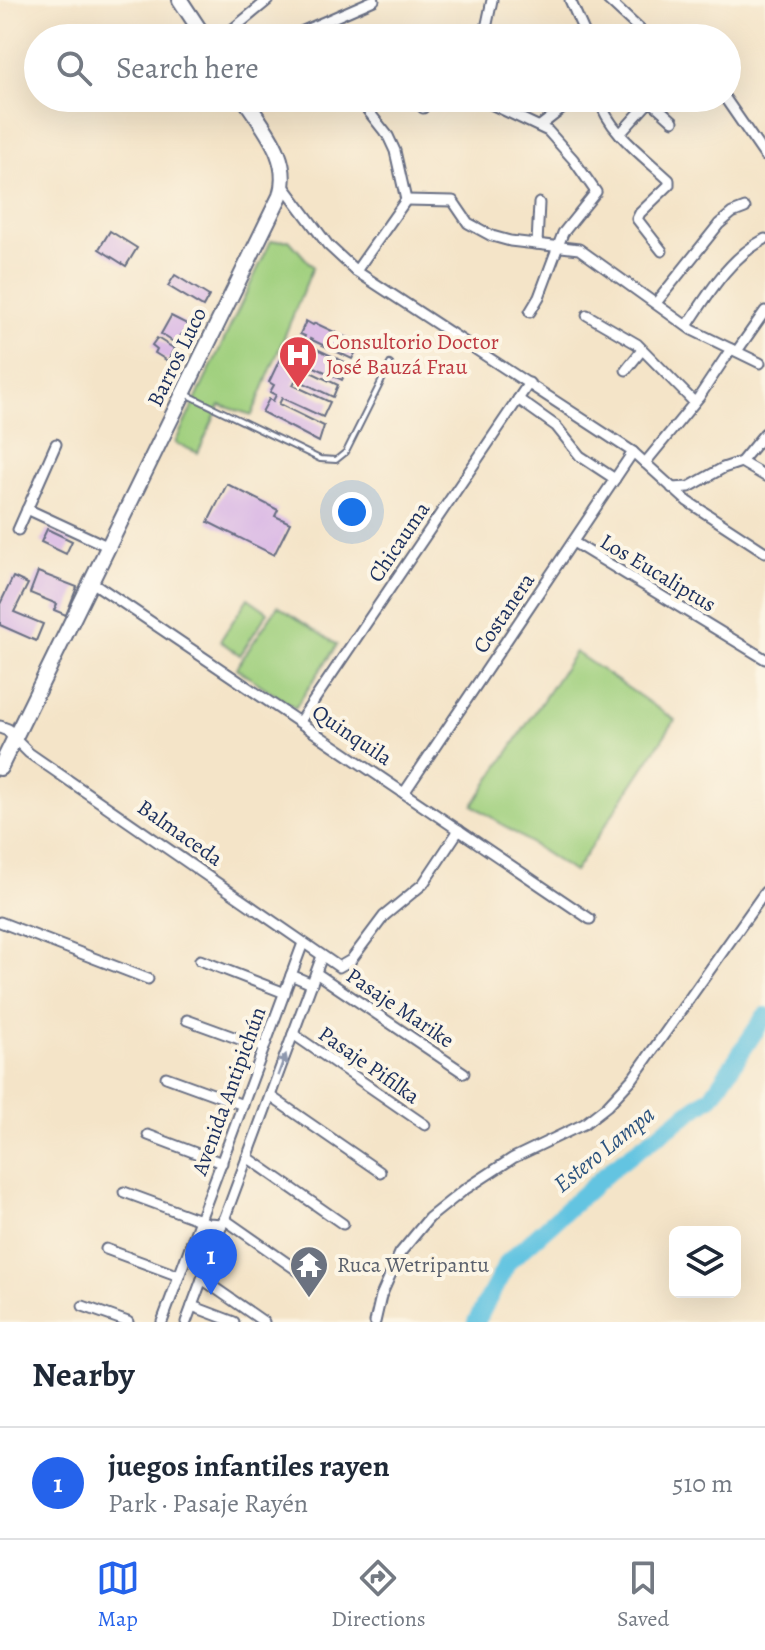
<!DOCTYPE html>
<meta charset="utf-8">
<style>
:root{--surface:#fff;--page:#f6f6f7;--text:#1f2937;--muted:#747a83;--line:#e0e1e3;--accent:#2563eb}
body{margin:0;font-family:Alegreya,serif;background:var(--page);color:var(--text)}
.controls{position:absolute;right:24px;bottom:24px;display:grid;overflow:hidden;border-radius:12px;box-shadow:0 8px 32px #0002}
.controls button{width:72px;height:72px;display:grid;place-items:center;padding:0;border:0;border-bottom:2px solid var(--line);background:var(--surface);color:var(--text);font:40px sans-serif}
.you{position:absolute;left:352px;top:512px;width:28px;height:28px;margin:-20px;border:6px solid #fff;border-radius:50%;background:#1a73e8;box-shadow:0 0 0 12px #1a73e833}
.badge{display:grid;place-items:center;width:52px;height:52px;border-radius:50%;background:var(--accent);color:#fff;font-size:26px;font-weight:700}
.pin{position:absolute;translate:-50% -66px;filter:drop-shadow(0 2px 4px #0008)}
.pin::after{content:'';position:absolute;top:42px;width:28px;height:24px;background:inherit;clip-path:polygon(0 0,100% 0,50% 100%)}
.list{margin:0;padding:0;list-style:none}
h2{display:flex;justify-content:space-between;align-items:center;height:104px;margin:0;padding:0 32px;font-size:34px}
h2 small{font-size:26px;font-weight:400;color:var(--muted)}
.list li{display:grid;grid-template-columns:52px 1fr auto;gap:24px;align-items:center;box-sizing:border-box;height:112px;padding:0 32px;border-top:2px solid var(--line)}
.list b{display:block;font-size:30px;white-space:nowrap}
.list p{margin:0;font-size:26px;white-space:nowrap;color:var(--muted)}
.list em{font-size:26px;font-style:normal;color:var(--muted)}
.icon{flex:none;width:44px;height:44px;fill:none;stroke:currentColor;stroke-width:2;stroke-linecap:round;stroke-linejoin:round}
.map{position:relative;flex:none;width:765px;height:1322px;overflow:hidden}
.search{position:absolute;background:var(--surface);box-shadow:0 8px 32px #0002;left:24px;right:24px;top:24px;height:88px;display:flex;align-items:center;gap:20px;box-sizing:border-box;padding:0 28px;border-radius:44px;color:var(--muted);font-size:30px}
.sheet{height:216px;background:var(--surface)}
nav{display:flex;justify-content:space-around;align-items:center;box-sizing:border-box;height:112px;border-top:2px solid var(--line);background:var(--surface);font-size:22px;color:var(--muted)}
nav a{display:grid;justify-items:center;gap:4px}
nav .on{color:var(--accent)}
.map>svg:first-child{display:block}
.green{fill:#a1d07f;stroke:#5e806e;stroke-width:2}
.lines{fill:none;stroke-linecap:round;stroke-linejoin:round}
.river{stroke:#63c4e1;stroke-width:18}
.building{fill:#d7b3e5}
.service-casing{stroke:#676e83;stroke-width:8}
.minor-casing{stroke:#676e83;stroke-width:13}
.tertiary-casing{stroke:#676e83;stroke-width:15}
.primary-casing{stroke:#676e83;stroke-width:18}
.service{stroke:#fff;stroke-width:4}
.minor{stroke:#fff;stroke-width:9}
.tertiary{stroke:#fff;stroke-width:11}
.primary{stroke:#fff;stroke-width:14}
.oneway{fill:#8d97ae}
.labels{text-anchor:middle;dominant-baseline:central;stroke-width:8;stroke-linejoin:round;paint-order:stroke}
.health-label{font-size:22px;fill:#be3a42;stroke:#fcf5e5;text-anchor:start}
.street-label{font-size:22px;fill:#1b2f5e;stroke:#fcf5e5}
.worship-label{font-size:22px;fill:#5b616d;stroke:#fcf5e5;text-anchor:start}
.water-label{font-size:24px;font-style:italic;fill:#2d547f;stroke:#fcf5e5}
</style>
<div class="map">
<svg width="765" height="1322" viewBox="0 0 765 1322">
<rect width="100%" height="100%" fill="#fcf5e5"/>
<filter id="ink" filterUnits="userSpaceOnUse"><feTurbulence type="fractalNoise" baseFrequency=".0125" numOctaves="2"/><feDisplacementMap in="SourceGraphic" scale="16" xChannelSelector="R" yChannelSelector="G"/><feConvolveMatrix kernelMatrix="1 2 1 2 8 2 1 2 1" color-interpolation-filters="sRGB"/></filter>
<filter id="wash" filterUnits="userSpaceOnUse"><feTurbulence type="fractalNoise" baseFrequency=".006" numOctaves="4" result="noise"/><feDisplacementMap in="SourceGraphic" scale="32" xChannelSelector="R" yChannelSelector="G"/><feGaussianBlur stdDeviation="1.8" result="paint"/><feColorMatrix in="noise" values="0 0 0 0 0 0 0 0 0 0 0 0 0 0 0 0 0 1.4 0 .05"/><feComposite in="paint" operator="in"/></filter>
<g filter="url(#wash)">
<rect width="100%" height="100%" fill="#f4e4c8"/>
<g class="green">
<path d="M289 240 313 267 252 415 220 405 198 453 175 443 271 241Z"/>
<path d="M248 598 268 612 240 655 220 641Z"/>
<path d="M278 606 337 645 295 708 236 668Z"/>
<path d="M575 652 675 720 574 872 473 805Z"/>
</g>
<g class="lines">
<path class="river" d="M476 1322 508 1262 614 1167 712 1096 765 1016"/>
</g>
<g id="blocks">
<g class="building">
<path d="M110 231 137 248 126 266 99 249Z"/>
<path d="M175 275 209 296 203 307 168 286Z"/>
<path d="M171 316 189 325 175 343 161 334Z"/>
<path d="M306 321 313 325 315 323 360 344 352 359 310 339 308 345 349 364 342 380 304 362 302 368 338 385 333 397 296 379 293 385 330 402 323 417 282 398 279 404 324 426 319 442 262 412 269 399 273 401 276 395 270 392 274 385 269 382 286 346 291 348 296 339 302 342 305 336 300 334Z"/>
<path d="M157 338 175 349 168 361 155 353 157 349 152 345Z"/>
<path d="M227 484 278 510 275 516 290 523 274 555 208 522Z"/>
<path d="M47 529 72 541 66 554 41 542Z"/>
<path d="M38 572 77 587 66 615 54 610 57 604 30 593Z"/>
<path d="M13 577 28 584 14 612 43 624 36 641 0 625V604Z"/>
</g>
</g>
</g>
<g filter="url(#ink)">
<use href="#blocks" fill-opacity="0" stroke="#676e83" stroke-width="2"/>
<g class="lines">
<g class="service-casing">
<path id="service" d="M186 394 320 459 336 460 346 452 390 364"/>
</g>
<g class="minor-casing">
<g id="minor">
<path d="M570 0 587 38"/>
<path d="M608 0 649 38"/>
<path d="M222 38 268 0"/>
<path d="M287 38 374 0"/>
<path d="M484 38 492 0"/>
<path d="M478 98 548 131 573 159 596 192 563 233 539 297 530 312"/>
<path d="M555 98 561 109"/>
<path d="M599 98C608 132 645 157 669 180V185L640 213 637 219 662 251"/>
<path d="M725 98 765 156"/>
<path d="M423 108 425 98"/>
<path d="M540 126 576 98"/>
<path d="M620 134 648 103 654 104 673 121"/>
<path d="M283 185 328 245 356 271 633 452 687 501 765 552"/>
<path d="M406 200 453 201 468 223 492 236 510 241 579 249 692 330 760 363"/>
<path d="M537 244 539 203"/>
<path d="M356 271 406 200 395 151 388 136 358 98"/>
<path d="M656 303 719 224 732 213 745 208"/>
<path d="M587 315 637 344 694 402"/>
<path d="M687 326C709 293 729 258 765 239"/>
<path d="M737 351 765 311"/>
<path d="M626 370 642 350"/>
<path d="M518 399 556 426 580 456 615 479"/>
<path d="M741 462 765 476"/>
<path d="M645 463 699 397 731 349"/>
<path d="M672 488 689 487 723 468 741 462 765 433"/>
<path d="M27 509 109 547"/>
<path d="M18 530 56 444"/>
<path d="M573 542 765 659"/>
<path d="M92 582 590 919"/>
<path d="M300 721 529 383"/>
<path d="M15 739 29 753 339 967 351 960 384 916 423 884 459 830"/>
<path d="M404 793 633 452"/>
<path d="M0 922 148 979"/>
<path d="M200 960 285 993"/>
<path d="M316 973 464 1073"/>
<path d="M291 975 312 984"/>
<path d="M187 1020 264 1048"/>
<path d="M293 1034 425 1125"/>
<path d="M166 1077 243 1105"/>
<path d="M270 1096 380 1172"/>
<path d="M148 1135 222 1163"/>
<path d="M247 1157 343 1224"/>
<path d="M124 1192 208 1223 222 1224"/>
<path d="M224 1219 307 1277"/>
<path d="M196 1233H207L216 1241"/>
<path d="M106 1249 179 1276"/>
<path d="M202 1279 264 1322"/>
<path d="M83 1306 128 1322"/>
<path d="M192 1306 234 1322"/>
<path d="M162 1322 303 943"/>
<path d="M186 1322 322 956"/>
<path d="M375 1322 381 1296 400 1253 429 1218 464 1190 513 1158 584 1124 607 1106 633 1078 765 892"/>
</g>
</g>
<g class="tertiary-casing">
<path id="tertiary" d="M0 727 8 730 15 739"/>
</g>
<g class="primary-casing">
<g id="primary">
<path d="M180 0 205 38"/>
<path d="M0 768 280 196C292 158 263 128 244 98"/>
</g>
</g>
<use href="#service" class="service"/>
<use href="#minor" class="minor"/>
<use href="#tertiary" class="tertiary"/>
<use href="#primary" class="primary"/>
</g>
<defs><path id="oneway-solid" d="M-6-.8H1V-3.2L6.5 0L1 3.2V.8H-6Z" transform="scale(2)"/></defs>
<use class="oneway" href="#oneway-solid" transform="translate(282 1065) rotate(-70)"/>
</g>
<defs>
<g id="hospital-pin" transform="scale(2)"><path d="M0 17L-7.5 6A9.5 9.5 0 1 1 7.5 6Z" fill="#e0444e" stroke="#fcf5e5"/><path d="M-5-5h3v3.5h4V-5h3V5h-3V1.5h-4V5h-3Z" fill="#fff"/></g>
<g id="temple-pin" transform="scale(2)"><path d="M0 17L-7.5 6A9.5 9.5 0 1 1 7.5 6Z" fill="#6b7280" stroke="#fcf5e5"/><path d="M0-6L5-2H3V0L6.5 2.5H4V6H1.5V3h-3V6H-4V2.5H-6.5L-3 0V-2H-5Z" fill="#fff"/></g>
</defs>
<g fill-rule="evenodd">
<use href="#hospital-pin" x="298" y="355"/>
<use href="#temple-pin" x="309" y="1265"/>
</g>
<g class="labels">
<g class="health-label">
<text x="326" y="342">Consultorio Doctor<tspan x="326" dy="25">José Bauzá Frau</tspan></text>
</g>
<g class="street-label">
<text transform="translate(177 357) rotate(-64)">Barros Luco</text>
<text transform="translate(399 542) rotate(-56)">Chicauma</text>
<text transform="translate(658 573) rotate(31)">Los Eucaliptus</text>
<text transform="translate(504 613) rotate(-56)">Costanera</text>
<text transform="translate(352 735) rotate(34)">Quinquila</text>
<text transform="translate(180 833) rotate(35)">Balmaceda</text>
<text transform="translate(400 1008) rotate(34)">Pasaje Marike</text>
<text transform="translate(369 1065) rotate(35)">Pasaje Pifilka</text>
<text transform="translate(229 1091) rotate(-70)">Avenida Antipichún</text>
</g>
<g class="worship-label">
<text x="337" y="1265">Ruca Wetripantu</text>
</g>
<g class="water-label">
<text transform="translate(604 1149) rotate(-39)">Estero Lampa</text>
</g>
</g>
</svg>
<div class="controls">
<button><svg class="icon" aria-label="layers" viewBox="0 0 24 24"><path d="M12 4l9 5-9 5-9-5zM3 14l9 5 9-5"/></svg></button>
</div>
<div class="you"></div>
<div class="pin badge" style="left:211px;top:1295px">1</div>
<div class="search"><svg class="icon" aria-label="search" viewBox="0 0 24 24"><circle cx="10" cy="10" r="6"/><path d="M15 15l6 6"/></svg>Search here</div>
</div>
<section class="sheet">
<h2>Nearby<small></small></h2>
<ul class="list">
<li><span class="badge">1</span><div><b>juegos infantiles rayen</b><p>Park · Pasaje Rayén</p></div><em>510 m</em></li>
</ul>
</section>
<nav>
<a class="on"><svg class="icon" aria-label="map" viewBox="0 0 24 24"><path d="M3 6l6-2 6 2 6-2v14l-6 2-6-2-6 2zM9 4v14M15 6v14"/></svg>Map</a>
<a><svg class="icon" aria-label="directions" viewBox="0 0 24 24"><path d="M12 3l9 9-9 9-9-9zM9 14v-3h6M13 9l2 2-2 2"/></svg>Directions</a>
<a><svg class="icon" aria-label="saved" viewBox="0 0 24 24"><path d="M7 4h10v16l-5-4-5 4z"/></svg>Saved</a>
</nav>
